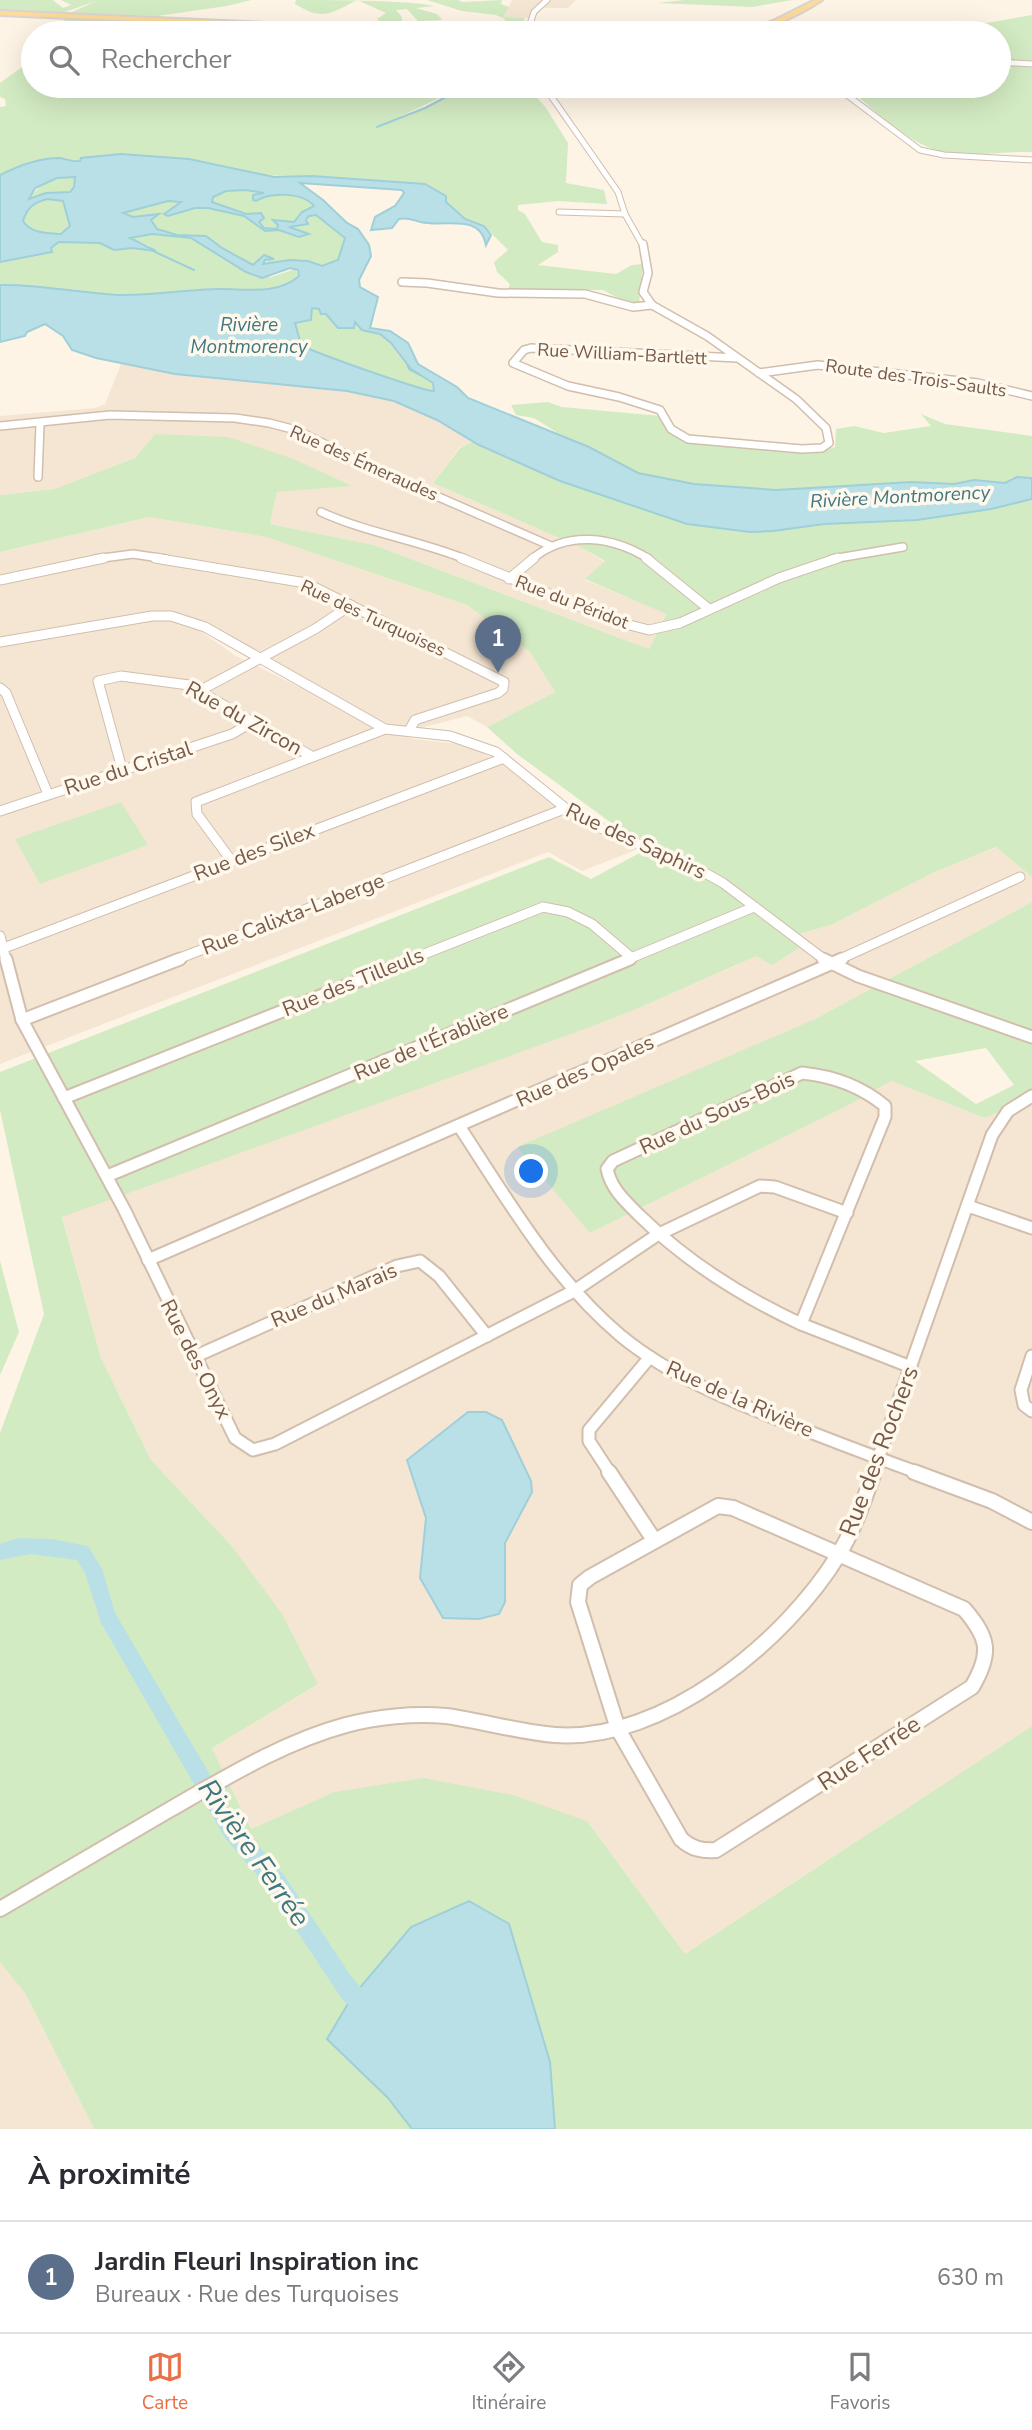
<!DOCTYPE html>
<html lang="fr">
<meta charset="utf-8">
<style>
:root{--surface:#fff;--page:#f7f7f7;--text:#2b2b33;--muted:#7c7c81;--line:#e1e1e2;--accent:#ea6f47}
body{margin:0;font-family:"Nunito Sans",sans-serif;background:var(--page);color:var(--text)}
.you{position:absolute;left:532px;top:1172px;width:24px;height:24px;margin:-18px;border:5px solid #fff;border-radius:50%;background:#1a73e8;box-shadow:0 0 0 10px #1a73e833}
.badge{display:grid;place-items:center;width:46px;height:46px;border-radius:50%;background:var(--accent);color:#fff;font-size:23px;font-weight:700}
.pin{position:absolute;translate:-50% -58px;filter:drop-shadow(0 2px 4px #0008)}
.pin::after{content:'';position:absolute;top:37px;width:24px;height:21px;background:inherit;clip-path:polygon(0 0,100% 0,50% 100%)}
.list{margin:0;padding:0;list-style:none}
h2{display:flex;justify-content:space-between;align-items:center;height:91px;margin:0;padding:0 28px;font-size:30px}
h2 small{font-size:23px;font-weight:400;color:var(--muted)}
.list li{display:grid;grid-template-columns:46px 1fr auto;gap:21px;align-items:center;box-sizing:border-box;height:112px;padding:0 28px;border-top:2px solid var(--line)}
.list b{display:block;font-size:26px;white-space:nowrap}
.list p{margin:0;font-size:23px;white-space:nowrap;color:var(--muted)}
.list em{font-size:23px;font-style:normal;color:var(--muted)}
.icon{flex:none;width:38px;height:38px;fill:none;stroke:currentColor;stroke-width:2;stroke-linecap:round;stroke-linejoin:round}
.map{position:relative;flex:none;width:1032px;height:2129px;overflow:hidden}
.search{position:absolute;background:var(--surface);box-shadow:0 7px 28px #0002;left:21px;right:21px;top:21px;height:77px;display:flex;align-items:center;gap:18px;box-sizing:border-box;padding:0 24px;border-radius:38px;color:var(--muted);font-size:26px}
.sheet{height:203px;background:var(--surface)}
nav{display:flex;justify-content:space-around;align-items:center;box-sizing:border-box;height:98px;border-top:2px solid var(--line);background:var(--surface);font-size:19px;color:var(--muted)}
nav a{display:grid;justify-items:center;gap:4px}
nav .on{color:var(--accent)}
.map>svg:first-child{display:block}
.residential{fill:#f5e6d3}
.green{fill:#d3ebc3;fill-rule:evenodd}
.water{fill:#b9e0e7;stroke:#9fcfd9;stroke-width:2;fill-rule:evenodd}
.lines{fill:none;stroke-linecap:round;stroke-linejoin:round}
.stream{stroke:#9fcfd9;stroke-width:2}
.river{fill:#b9e0e7;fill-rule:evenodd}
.minor-far4-casing{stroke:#d1bead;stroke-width:7}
.minor-far3-casing{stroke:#d1bead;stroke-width:10}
.minor-far2-casing{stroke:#d1bead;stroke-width:11}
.minor-far1-casing{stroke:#d1bead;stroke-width:15}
.minor-casing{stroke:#d1bead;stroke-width:18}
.major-casing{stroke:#dcd4d0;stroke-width:4}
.minor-far4{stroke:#fff;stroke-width:5}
.minor-far3{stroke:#fff;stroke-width:7}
.minor-far2{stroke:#fff;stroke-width:9}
.minor-far1{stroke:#fff;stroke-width:11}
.minor{stroke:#fff;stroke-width:14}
.major{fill:#fddb9c;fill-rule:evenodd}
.labels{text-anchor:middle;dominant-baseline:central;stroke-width:7;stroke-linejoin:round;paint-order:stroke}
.far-street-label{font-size:18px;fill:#775a49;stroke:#fff8ec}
.far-water-label{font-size:19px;font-style:italic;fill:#3f7783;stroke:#fff8ec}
.street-label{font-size:21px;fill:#775a49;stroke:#fff8ec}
.near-street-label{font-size:24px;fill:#775a49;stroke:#fff8ec}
.near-water-label{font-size:28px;font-style:italic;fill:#3f7783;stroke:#fff8ec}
</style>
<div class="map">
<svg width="1032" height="2129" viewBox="0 0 1032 2129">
<rect width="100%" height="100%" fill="#fdf4e5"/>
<g class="residential">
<path d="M512 0H576L568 8H536L528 18 503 17Z"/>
<path d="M121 364 175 374 347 391 394 401 437 420 474 441 459 448 433 483 582 548 605 562 585 580 666 613 649 649 374 545 270 524 277 492 351 485 155 434 135 458 54 489 0 495V416L95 408 105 404Z"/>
<path d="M149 517 266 537 467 605 530 652 555 692 487 727 467 716 409 731 385 729 414 739 468 745 501 763 577 824 636 850 582 871 548 852 0 1064V645L116 623 171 619 193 626 236 656 380 726 205 627 186 620 152 616 130 618 0 642V552Z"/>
<path d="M997 847 1032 877V902L813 1020 590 1233 849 1105 891 1081 985 1118 1032 1098V1726L685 1954 587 1821 334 1792 251 1829 212 1748 318 1684 231 1545 151 1460 101 1358 62 1216 639 1008 732 967 791 936 831 925 935 872Z"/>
<path d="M0 1943 43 2029 94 2129H0Z"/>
</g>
<g class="green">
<path d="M0 0H53L63 8 71 5 61 0H251L227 6 157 16 70 13 96 1 62 13 0 11Z"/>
<path d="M296 0C328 0 408 0 434 6L416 8 437 14 442 20 418 21 407 9 396 10 402 17V24L387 27 377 19 386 13 357 0C330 14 323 21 295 4Z"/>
<path d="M427 0H458L463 2 502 0 501 4 509 7 503 17 525 18 521 26 504 22 505 19 496 15 462 11Z"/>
<path d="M684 0H792L752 7 657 3Z"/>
<path d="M1032 15V62L999 61V33H946V30Z"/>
<path d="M76 19 387 33H90L48 27H60L66 22 63 20Z"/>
<path d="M33 59V86H464L389 122 475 86H527L546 108 568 143 566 183 604 190 607 204 558 201 518 205V210L525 214 542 242 558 245V252L538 265 616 274 632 265 643 264 639 304H629L603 290 508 289 510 284 497 272 494 262 508 250 484 226 465 219 446 202V196L323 177 260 175 189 159 122 154 81 158 80 161C70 162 61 158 51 159 33 160 15 167 0 175V107L6 106 5 99 0 97V83Z"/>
<path d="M999 64 1032 65V152C1003 151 975 157 946 153 915 148 869 108 848 86H999Z"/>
<path d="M76 177 74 187 70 192 46 193 28 199C43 181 52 178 76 177Z"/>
<path d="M246 190 265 194 259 199C275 194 302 191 315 206L294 222 274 221 279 225 278 229 264 228 254 213 246 214 212 202 213 197 226 191Z"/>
<path d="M47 199 63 200 70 226 61 234C48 233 31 234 23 221 27 208 33 203 47 199Z"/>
<path d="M168 201 182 202 165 214 168 216 195 208H208L244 216 265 231 279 230 299 237 305 232H298L289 227 307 224 309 216 316 215 345 239 338 260 322 266 308 261 290 260 262 264 269 260 262 259 253 265 222 248 206 236 177 235 157 229 150 220 156 216 133 217 122 212Z"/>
<path d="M152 234 191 238 246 272 271 277 295 269 299 276C278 295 247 289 221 289 187 289 153 296 118 295 78 293 39 284 0 285V262L51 252V249L59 242 100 243 114 250 132 248 156 251 148 245 129 238Z"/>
<path d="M312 308 319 309 321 314H326L338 328 355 321 362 330 380 334 391 343 411 369 433 384 434 391C425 393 319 354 304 347L309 344 300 341 295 323 303 322Z"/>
<path d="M548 402 562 407 661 416 673 435 691 443 818 452 835 447 836 429 854 426 884 433 931 426 921 414 945 424 1032 436V478H1012L1005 483 974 480 954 484 912 482 776 490 694 484 638 473 559 434 534 418 516 415 511 405Z"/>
<path d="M155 434 228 437 291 458 352 486 277 492 270 524 374 545 649 649 666 614 585 579 605 561 582 548 433 483 460 448 474 441 560 481 687 524 750 532 824 524 917 520 1032 499V877L996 847 935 872 831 925 792 936 799 948 772 965 756 956 639 1008 582 1030 62 1217 101 1358 151 1460 231 1545 282 1614 318 1684 212 1748 251 1829 334 1792 423 1778 513 1795 587 1821 685 1954 1032 1726V2129H555V2124L327 2038 388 2098 412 2129H94L25 1993 0 1962V1433L44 1314 0 1110V1072L549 857 591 879 647 849 517 754 487 727 555 692 530 652 467 605 266 537 149 517 0 552V495L54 489 135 458Z"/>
<path d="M121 802 148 845 40 884 15 839Z"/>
<path d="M1032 902V1098L985 1118 891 1081 849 1105 590 1233 517 1147 813 1020ZM986 1048 1014 1085 976 1104 915 1061Z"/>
<path d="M0 1261 19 1332 0 1375Z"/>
</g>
<g class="water">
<path d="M121 154 189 159 274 177 312 176 425 184 446 196V202L465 219 484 226 491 235 486 245C480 212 443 228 421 222 412 220 409 217 399 219L392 228 371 230 375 217 395 206 404 193 402 190 300 183 323 200 347 223 358 229 369 245 371 256 359 280 360 287 378 297 370 328 390 331 408 343 418 364 457 387 468 398 589 447 638 473 694 484 776 490 912 482 954 484 974 480 1005 483 1017 477 1032 478V499L991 509 917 520 824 524 773 531 750 532 687 524 560 481 479 445 437 420 394 401 347 391 175 374 96 358 72 350 63 336 45 324 27 332 25 336 0 342V285C39 284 78 293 118 295 153 296 187 289 221 289 247 289 278 295 299 276L298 270 290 268 262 278 246 272 191 238 152 234 130 238 156 251 132 248 114 250 100 243 59 242 51 248 52 252 0 262V175C18 166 39 158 59 158 67 159 72 162 80 161L81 158ZM57 178 75 177 74 187 70 192 46 193 29 199 35 188ZM246 190 264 193 253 195V200L256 201C270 192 303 192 314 206L302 212 294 222 273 220 278 225 277 229 264 228 259 222 264 218 261 213 246 214 212 202 213 197 226 191ZM47 199 63 201 70 226 61 234C48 233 31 234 23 221 27 208 33 203 47 199ZM168 201 181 202 164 214 168 216 195 208H208L244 216 265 231 279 230 299 237 309 234 289 227 308 224 306 220 309 216 316 215 345 238 338 260 322 266 308 261 290 260 263 264 265 260 274 259 264 255 253 265 222 248 206 236 177 235 157 229 151 220 159 214 133 217 123 213ZM312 308 319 309 321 314H326L338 328H354L355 322 362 330 380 334 391 343 411 369 433 383 434 391C425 392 319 354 305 347L310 343 300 341 295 323 311 320Z"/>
<path d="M468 1412H486L502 1420 531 1481 532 1492 505 1543V1602L499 1614 479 1619 443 1618 420 1578 426 1518 407 1460Z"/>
<path d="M469 1901 509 1924 550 2062 555 2129H412L388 2098 327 2039 352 1997 411 1927Z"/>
</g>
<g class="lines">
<g class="stream">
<path d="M377 127 425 108 467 86"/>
<path d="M151 250 194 270"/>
<path d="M407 364 409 369 420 375"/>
</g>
<path class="river" d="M19 1538 52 1539 88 1546 102 1569 115 1613 239 1824 284 1875 351 1976 372 2000 375 2007 372 2014 365 2017 358 2014 342 1999 269 1889 225 1838 101 1623 85 1573 77 1560 30 1554 0 1560V1544Z"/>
<g class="minor-far4-casing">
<g id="minor-far4">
<path d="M527 33 534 12 547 0"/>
<path d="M999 62 1032 64"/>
<path d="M544 86 618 192 625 214 643 246"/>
<path d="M835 86 920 150 944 155 1032 160"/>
<path d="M559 212 625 214"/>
</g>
</g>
<g class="minor-far3-casing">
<g id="minor-far3">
<path d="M643 244 648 273 643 292 652 305 707 336 796 399 826 428 829 443 822 448 802 449 688 439 671 429 660 410 619 397 568 386 513 363 524 350 531 348 738 358"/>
<path d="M402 282 427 283 498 293 585 294 633 307 652 305"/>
<path d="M759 373 818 365 978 383 1032 396"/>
<path d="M0 426 110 415 235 418 269 423 296 430 386 474 551 546"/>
<path d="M38 477 40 424"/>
<path d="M321 512C367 533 418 540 465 559"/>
<path d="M95 559 133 554 166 559"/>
<path d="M532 559C567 530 612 536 649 559"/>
<path d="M832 559 903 547"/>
</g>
</g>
<g class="minor-far2-casing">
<g id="minor-far2">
<path d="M155 558 306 583 504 682 503 689 498 693 415 720 409 731"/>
<path d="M461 558 618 622 649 630 680 623 779 578 838 558"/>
<path d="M646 558 709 609"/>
<path d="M509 579 534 558"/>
<path d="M0 580 104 558"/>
<path d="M0 642 152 616H171L205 627 385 729 450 736 496 752 579 819 698 869 723 883 825 960"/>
<path d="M0 688 6 693 48 794"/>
<path d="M201 690 315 629 351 605"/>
<path d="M122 769 98 681 121 676 189 685 313 757"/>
<path d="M0 811 232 734 254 721"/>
<path d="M231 860 197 814 196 802 385 729"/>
<path d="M0 936 6 960"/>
<path d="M4 948 504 758"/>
<path d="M175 960 564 809"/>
<path d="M409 960 543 907 568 912 592 924 632 958"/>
<path d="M626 960 754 907"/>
<path d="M838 960 1020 877"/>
</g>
</g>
<g class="minor-far1-casing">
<g id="minor-far1">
<path d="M6 959 22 1020 124 1209 235 1438 253 1450 275 1444 574 1291 657 1235 760 1186 775 1187 847 1213"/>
<path d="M823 959 858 976 1032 1037"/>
<path d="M22 1020 180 959"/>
<path d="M802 1073C832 1076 862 1087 885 1106V1117L801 1324C741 1296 688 1263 640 1216 626 1202 611 1189 607 1169L613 1161Z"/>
<path d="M64 1098 413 959"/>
<path d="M459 1126C507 1199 553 1279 621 1336 676 1381 744 1406 810 1432 846 1446 883 1460 919 1473"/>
<path d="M107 1176 630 959"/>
<path d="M968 1206 1032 1228"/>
<path d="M148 1260 842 959"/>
<path d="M801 1324 911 1367"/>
<path d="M1032 1356 1021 1390 1024 1405 1032 1411"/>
<path d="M194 1357 397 1266 420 1261 439 1276 487 1336"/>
<path d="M610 1473 589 1441V1430L650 1357"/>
<path d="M873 1473 992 1135 1008 1111 1032 1096"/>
</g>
</g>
<g class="minor-casing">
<g id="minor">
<path d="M609 1472 654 1540"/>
<path d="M914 1472 992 1501 1032 1522"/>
<path d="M718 1506 733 1508 964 1609C989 1638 992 1653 972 1687L716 1850C702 1851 692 1849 681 1839L618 1729 578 1602 580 1585 590 1577Z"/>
<path d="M0 1909C56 1876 113 1843 169 1810 225 1778 283 1742 346 1725 376 1717 414 1713 446 1716 482 1721 519 1732 555 1735 663 1743 786 1641 839 1554 854 1529 864 1500 874 1472"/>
</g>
</g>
<g class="major-casing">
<g id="major">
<path d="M815 0H822C801 14 761 34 736 33L773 21Z"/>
<path d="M0 11 444 31 447 33H411L0 15Z"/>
</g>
</g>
<use href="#minor-far4" class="minor-far4"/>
<use href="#minor-far3" class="minor-far3"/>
<use href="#minor-far2" class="minor-far2"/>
<use href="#minor-far1" class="minor-far1"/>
<use href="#minor" class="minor"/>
<use href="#major" class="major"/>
</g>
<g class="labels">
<g class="far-street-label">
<text transform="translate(622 354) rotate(3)">Rue William-Bartlett</text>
<text transform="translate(916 378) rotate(8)">Route des Trois-Saults</text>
<text transform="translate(364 463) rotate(24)">Rue des Émeraudes</text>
<text transform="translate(572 602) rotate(21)">Rue du Péridot</text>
<text transform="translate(373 618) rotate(25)">Rue des Turquoises</text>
</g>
<g class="far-water-label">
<text x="249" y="325">Rivière<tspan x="249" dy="22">Montmorency</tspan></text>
<text transform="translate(900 497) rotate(-3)">Rivière Montmorency</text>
</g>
<g class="street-label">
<text transform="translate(244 718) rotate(29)">Rue du Zircon</text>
<text transform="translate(128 768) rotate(-18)">Rue du Cristal</text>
<text transform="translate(636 841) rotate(25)">Rue des Saphirs</text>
<text transform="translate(254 852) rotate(-21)">Rue des Silex</text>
<text transform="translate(293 914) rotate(-21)">Rue Calixta-Laberge</text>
<text transform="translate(353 982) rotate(-22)">Rue des Tilleuls</text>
<text transform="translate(431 1042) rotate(-23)">Rue de l'Érablière</text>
<text transform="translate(585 1071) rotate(-24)">Rue des Opales</text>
<text transform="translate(717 1113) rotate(-25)">Rue du Sous-Bois</text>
<text transform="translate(334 1295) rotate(-23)">Rue du Marais</text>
<text transform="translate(196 1359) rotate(63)">Rue des Onyx</text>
<text transform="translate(740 1399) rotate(24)">Rue de la Rivière</text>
</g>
<g class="near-street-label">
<text transform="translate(879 1451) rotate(-69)">Rue des Rochers</text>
<text transform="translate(869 1753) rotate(-33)">Rue Ferrée</text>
</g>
<g class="near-water-label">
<text transform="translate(254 1853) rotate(55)">Rivière Ferrée</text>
</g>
</g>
</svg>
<div class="you"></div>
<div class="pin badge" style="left:498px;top:673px;background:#5c6f8a">1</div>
<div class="search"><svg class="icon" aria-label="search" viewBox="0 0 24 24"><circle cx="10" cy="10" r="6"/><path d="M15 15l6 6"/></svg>Rechercher</div>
</div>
<section class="sheet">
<h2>À proximité<small></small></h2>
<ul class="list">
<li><span class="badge" style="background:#5c6f8a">1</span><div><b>Jardin Fleuri Inspiration inc</b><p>Bureaux · Rue des Turquoises</p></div><em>630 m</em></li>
</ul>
</section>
<nav>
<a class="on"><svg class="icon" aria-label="map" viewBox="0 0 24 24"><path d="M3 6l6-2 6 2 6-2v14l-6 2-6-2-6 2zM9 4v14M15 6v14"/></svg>Carte</a>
<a><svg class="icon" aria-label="directions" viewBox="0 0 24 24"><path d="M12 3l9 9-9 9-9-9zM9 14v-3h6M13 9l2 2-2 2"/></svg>Itinéraire</a>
<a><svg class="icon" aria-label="saved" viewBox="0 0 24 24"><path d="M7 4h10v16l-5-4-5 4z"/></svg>Favoris</a>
</nav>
